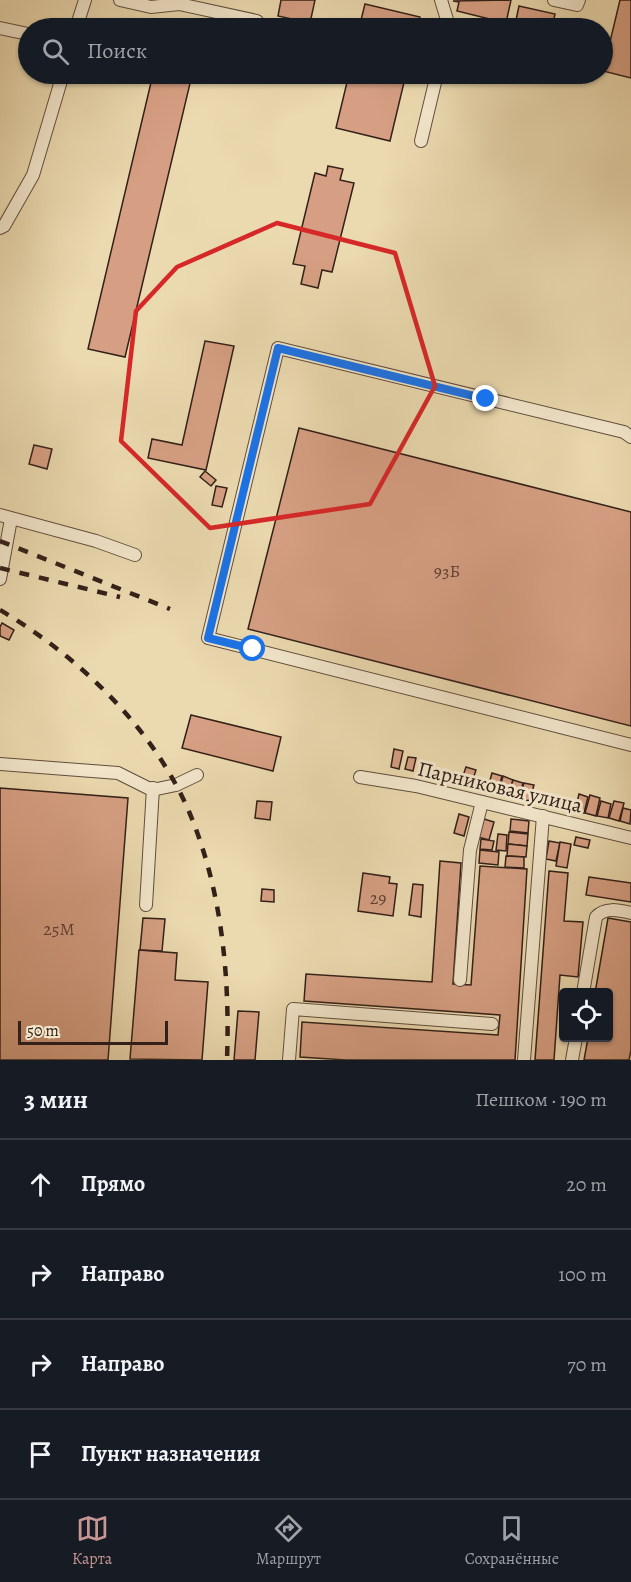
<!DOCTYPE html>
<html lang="ru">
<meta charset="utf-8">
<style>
:root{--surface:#171b24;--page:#20242c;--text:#f1f3f6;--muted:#9ea1a6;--line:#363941;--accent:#c59692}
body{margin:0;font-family:Alegreya,serif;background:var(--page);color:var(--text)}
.controls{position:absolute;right:18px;bottom:18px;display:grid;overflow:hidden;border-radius:6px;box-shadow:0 2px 4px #0004}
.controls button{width:54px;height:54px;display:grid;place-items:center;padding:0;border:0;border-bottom:2px solid var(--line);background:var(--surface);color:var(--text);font:30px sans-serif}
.scale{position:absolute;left:18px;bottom:15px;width:150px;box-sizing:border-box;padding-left:6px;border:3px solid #332018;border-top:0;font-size:16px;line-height:21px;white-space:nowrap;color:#332018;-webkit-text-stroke:4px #f2e6cb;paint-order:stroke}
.stop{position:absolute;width:18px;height:18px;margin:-14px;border:4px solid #1a73e8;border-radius:50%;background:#fff}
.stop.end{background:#1a73e8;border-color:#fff;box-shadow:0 2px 6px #0008}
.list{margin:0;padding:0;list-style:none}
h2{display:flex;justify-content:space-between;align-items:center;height:78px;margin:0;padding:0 24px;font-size:26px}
h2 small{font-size:20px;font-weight:400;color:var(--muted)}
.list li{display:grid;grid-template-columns:39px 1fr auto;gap:18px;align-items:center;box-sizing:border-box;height:90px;padding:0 24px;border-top:2px solid var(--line)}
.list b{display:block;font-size:22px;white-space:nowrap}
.list em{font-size:20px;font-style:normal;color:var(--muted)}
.icon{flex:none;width:33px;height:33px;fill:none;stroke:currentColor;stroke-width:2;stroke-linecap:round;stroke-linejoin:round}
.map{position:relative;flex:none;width:631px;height:1060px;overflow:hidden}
.search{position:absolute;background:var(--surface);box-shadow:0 2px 4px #0004;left:18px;right:18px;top:18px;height:66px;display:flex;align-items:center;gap:15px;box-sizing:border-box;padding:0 21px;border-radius:33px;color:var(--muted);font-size:22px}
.sheet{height:438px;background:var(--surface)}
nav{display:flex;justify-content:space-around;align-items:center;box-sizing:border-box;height:84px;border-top:2px solid var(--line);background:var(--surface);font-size:16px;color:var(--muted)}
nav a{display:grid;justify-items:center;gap:3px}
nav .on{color:var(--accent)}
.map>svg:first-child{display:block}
.building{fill:#d69f83;stroke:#332018;stroke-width:1.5}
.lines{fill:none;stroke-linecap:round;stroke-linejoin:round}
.service-casing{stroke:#614e3e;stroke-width:14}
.service{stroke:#f2e6cb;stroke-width:12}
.rail{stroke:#332018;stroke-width:4.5;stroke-dasharray:10 10;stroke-linecap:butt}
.route{stroke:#1a73e8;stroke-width:8}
.marked{fill:none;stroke:#d62828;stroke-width:4.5;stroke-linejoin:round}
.labels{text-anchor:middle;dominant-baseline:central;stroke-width:6;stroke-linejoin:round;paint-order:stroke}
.number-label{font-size:18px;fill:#5c4033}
.street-label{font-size:21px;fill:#332018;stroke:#f2e6cb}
</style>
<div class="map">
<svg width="631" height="1060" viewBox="0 0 631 1060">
<rect width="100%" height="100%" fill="#ebd9af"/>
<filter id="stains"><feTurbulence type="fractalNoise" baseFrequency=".00333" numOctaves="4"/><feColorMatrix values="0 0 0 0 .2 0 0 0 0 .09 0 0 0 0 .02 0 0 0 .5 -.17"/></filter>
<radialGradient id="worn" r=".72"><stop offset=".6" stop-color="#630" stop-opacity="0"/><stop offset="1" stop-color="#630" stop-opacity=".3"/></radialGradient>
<g class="building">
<path d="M281 0H315L310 23 278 16Z"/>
<path d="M511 0 506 23 457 11 459 2 453 1Z"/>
<path d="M620 0H631V78L603 71Z"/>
<path d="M365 4 420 17 417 28H359Z"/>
<path d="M519 6 555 14 552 28H532L515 25Z"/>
<path d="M153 74H183L192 75 125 357 88 349Z"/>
<path d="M349 74H406L390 141 336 128Z"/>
<path d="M328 166 343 169 340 180 354 183 332 272 322 270 318 288 301 284 305 266 293 264 315 173 326 176Z"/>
<path d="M205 341 234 346 206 470 148 458 152 439 182 445Z"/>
<path d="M299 428 631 512V726L248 629Z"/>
<path d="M34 445 52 449 47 469 29 464Z"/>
<path d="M205 471 216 480 211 486 200 477Z"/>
<path d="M216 486 227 488 222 507 212 505Z"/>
<path d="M2 623 14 630 9 640 0 636V627Z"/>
<path d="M191 715 281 737 273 771 182 748Z"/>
<path d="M394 749 403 751 399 769 391 767Z"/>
<path d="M408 757 416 758 413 771 405 769Z"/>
<path d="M466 767 476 770 471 785 461 782Z"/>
<path d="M492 773 502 776 497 794 487 791Z"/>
<path d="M503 776 513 780 508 797 498 794Z"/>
<path d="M513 780 523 783 518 800 508 797Z"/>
<path d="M524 783 534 785 529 801 519 798Z"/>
<path d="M0 788 128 798 108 1060H0Z"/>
<path d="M579 794 588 797 584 813 575 811Z"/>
<path d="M590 795 600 798 596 816 585 813Z"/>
<path d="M257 801 272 802 270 820 255 818Z"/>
<path d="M601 801 611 804 608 818 597 816Z"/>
<path d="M614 801 624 803 619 821 609 818Z"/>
<path d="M623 808 631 810 630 824 620 821Z"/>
<path d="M459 814 469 817 464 836 454 833Z"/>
<path d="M484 819 494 822 489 840 478 837Z"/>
<path d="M511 819 529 821 528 833 510 831Z"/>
<path d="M509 832 528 834 527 846 508 844Z"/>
<path d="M498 834 507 835 506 851 496 850Z"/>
<path d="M576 837 590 840 588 848 574 845Z"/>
<path d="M481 839 494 841 492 850 480 849Z"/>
<path d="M549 841 560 843 556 861 546 859Z"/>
<path d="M560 842 571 844 567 868 556 866Z"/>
<path d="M508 844 527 846 526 857 507 856Z"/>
<path d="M480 850 499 852 498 865 479 863Z"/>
<path d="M506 856 524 857V868L505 867Z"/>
<path d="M440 861 461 863 453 984 471 985 480 866 527 869 515 1060H346L300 1057 302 1022 498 1035 500 1015 304 1001 306 974 432 982Z"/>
<path d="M549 871 568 873 564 921 583 922 578 977 560 975 554 1060H535Z"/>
<path d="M363 873 390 877 389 883 397 884 393 916 358 911Z"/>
<path d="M589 877 631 883V902L586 895Z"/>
<path d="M413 884 423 885 421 917 409 915Z"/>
<path d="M262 889 274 890V902L261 901Z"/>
<path d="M143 918 165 919 162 951 140 950Z"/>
<path d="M608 918 631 922V1050L629 1060H584L588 1038H608V993H595Z"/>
<path d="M139 950 177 953 175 980 208 982 202 1060 130 1059Z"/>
<path d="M238 1011 259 1012 255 1060H234Z"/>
</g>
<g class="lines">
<g class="service-casing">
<g id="service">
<path d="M120 0 151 7 179 4 257 21"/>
<path d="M441 0 448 23 447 28"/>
<path d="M554 0 577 5 579 0"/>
<path d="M0 28 28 34"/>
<path d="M76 28 85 0"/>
<path d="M421 141 437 74"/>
<path d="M0 228 4 226 33 175 63 74"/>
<path d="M631 437 624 432 278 348 208 638 631 745"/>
<path d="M0 515 96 541 135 555"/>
<path d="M0 579 11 519"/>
<path d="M0 764 118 773 148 788 157 789 176 785 197 775"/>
<path d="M360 777 416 786 631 838"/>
<path d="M146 905 153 788"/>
<path d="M460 980 470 850 482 802"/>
<path d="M583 993 596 917C605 907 618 910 631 913"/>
<path d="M289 1060 293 1009 492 1024"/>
<path d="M524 1060 543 816"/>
<path d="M572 1060 576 1038"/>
</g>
</g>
<use href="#service" class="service"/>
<g class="rail">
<path d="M0 541 170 609"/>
<path d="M0 568 120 597"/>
<path d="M0 610C78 656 154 728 190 814 222 891 230 977 227 1060"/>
</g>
</g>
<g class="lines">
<path class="route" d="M253 649 208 638 278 348 486 399"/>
</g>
<path class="marked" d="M277 223 395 253 435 386 370 504 210 528 121 441 136 311 177 267Z"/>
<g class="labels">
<g class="number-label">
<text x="447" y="571">93Б</text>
<text x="378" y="898">29</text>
<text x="59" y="929">25М</text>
</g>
<g class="street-label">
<text transform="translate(500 787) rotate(13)">Парниковая улица</text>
</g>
</g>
<rect width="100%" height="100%" filter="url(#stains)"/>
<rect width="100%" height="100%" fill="url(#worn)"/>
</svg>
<div class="controls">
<button><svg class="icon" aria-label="locate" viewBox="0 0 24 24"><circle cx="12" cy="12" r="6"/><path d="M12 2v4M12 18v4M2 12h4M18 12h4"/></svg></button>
</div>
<div class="scale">50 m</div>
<div class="stop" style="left:253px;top:649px"></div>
<div class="stop end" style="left:486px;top:399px"></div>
<div class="search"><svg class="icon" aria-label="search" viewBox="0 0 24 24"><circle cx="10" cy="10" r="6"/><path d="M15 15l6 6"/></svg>Поиск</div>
</div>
<section class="sheet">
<h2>3 мин<small>Пешком · 190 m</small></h2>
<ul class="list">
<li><svg class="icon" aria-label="ahead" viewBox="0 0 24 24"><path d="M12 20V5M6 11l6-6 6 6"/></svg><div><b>Прямо</b></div><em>20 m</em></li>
<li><svg class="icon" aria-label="right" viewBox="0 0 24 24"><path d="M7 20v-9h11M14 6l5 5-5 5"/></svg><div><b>Направо</b></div><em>100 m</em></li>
<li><svg class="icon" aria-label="right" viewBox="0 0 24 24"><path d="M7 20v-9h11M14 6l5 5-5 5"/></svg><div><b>Направо</b></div><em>70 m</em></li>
<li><svg class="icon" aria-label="arrive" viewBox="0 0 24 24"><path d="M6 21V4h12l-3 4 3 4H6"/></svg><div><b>Пункт назначения</b></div></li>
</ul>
</section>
<nav>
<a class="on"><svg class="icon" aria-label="map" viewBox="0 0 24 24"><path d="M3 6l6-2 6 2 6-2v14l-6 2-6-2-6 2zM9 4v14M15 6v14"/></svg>Карта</a>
<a><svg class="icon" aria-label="directions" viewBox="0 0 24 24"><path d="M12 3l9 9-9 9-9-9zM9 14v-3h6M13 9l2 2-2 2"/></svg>Маршрут</a>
<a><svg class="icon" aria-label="saved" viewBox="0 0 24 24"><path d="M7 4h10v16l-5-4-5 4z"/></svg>Сохранённые</a>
</nav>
